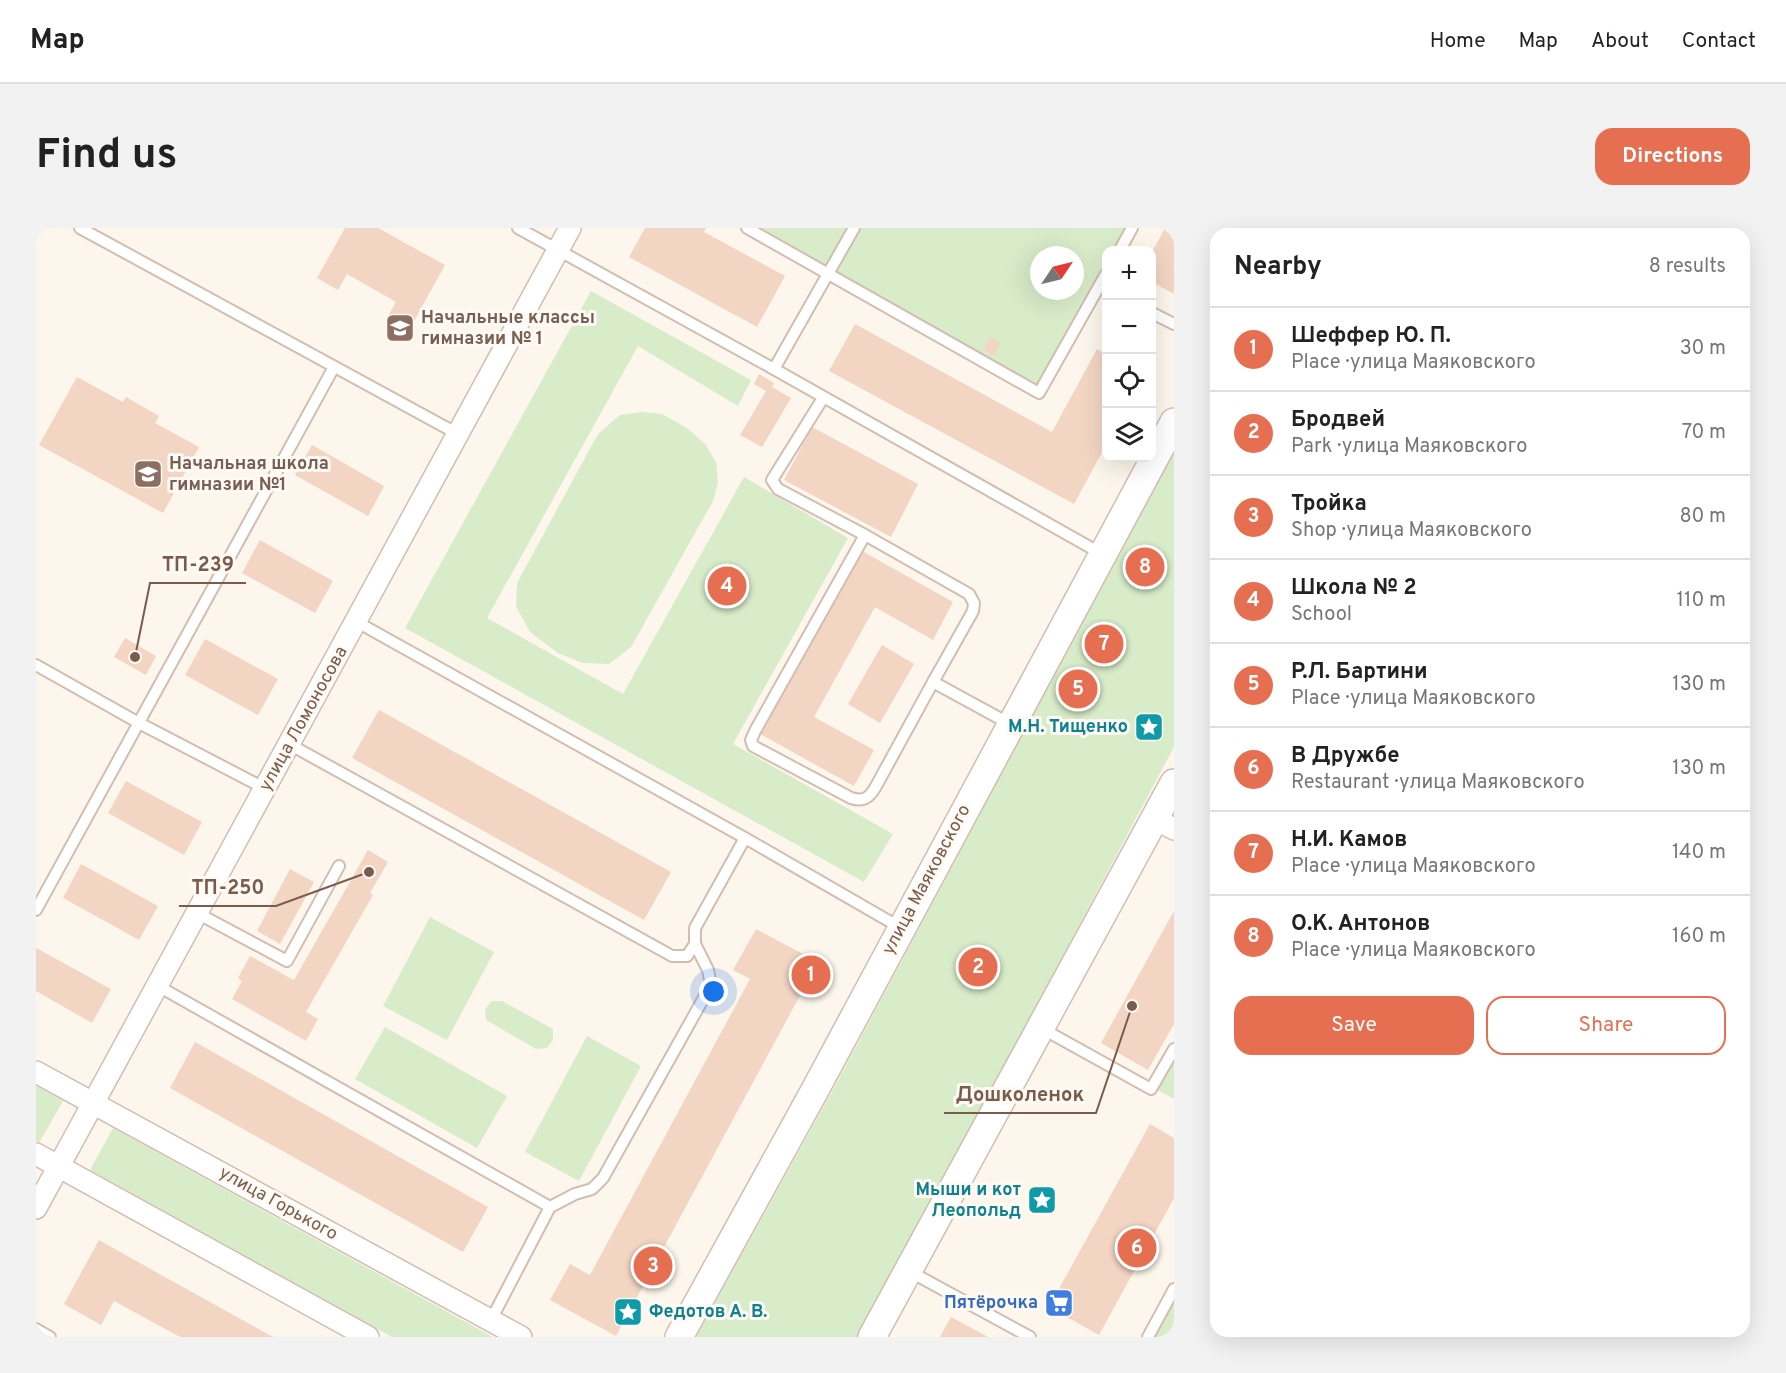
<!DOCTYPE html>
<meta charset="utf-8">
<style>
:root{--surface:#fff;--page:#f2f2f2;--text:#222;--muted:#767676;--line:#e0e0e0;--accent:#e76f51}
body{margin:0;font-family:Overpass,sans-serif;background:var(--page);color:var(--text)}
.controls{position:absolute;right:18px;top:18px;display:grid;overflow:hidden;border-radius:12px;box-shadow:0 6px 24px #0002}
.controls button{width:54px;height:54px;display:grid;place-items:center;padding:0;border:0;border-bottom:2px solid var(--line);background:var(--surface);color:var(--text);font:30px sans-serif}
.compass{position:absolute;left:994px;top:18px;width:54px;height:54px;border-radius:50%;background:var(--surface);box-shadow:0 6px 24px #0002;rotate:55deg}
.you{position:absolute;left:678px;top:764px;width:21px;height:21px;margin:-15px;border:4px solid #fff;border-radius:50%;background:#1a73e8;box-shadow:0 0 0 9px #1a73e833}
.badge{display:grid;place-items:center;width:39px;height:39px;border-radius:50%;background:var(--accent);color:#fff;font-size:20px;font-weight:700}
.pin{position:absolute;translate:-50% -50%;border:3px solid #fff;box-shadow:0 2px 6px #0006}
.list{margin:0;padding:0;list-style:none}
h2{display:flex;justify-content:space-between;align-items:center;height:78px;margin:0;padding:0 24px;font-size:26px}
h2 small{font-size:20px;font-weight:400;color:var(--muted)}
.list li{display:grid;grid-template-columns:39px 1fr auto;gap:18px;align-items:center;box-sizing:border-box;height:84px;padding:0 24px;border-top:2px solid var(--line)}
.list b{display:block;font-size:22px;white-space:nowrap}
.list p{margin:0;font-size:20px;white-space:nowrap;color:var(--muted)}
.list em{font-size:20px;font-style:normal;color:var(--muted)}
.actions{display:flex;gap:12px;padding:18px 24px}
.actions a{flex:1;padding:14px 0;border:2px solid var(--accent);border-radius:18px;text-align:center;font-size:21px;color:var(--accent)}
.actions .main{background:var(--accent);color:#fff}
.icon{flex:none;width:33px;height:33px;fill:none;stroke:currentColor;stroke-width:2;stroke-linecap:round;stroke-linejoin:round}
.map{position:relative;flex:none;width:1138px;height:1109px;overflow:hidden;border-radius:18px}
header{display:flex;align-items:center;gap:36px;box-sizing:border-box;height:84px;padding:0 30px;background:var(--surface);border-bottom:2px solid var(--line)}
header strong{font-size:28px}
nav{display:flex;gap:33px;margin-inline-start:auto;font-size:21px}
.intro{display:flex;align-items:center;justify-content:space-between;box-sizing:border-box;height:144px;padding:0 36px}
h1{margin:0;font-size:42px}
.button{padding:15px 27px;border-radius:18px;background:var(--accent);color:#fff;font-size:21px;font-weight:700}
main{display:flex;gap:36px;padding:0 36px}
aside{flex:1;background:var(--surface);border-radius:18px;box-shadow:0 6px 24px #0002}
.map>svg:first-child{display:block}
.green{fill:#d8ecc9;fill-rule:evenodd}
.building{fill:#f3d5c3}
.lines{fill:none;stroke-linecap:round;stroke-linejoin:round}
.service-casing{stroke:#d1beb0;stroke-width:14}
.minor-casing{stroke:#d1beb0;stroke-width:24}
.tertiary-casing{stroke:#d1beb0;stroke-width:30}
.service{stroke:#fff;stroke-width:10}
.minor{stroke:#fff;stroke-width:21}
.tertiary{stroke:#fff;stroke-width:27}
.labels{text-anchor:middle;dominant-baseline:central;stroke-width:6;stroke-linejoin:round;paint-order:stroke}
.education-label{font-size:18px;font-weight:bold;fill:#785e54;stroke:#fffaf3;text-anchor:start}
.street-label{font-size:18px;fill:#7a5c4d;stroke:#fffaf3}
.culture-label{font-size:18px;font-weight:bold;fill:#0d838f;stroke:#fffaf3;text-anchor:end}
.shop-label{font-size:18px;font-weight:bold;fill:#366cbe;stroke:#fffaf3;text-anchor:end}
.leader{fill:none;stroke:#7a5c4d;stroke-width:2}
.callout-dot{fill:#7a5c4d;stroke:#fffaf3;stroke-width:2}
.callout-label{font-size:20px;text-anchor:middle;font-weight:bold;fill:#7a5c4d;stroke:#fffaf3;stroke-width:6;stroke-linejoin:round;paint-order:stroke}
</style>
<header>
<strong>Map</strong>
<nav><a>Home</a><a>Map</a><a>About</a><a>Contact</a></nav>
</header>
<div class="intro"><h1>Find us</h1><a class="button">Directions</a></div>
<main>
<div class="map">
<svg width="1138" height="1109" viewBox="0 0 1138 1109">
<rect width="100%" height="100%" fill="#fdf6ec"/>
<g class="green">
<path d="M719 0H1092L1079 22H1070V38L1002 160ZM1003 27H1039V63H1003Z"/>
<path d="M555 63 715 152 702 178 602 118 451 390 587 466 708 249 812 310 697 516 857 606 828 654 369 400Z"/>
<path d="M606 184 626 186 651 200 669 216 680 234 682 255 677 273 595 419 573 436 547 435 522 425 494 404 480 378 481 355 562 206 584 187Z"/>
<path d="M1138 222V519L923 923 821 1109H660L797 862Z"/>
<path d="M394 689 458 724 411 812 347 778Z"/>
<path d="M456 773H466L517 801V812L511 820 500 821 450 792 449 781Z"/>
<path d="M349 799 471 868 441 920 319 851Z"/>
<path d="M551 808 605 838 543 953 489 924Z"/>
<path d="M1138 833V871L1122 862Z"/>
<path d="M0 858 27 873 3 915 0 913Z"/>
<path d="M77 900 457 1109H356L54 942Z"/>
<path d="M1138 1073V1109H1119Z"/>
</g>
<g class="building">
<path d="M309 0H342L409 37 373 102 351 90 360 74 311 46 302 62 281 50Z"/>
<path d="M609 0H670L668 4 749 48 721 99 593 29Z"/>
<path d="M1129 0H1138V66L1116 54V24Z"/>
<path d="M819 96 1016 204 1061 121 1070 126V217L1038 276 793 143Z"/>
<path d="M954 109 965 115 958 128 947 122Z"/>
<path d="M723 146 738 155 736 159 755 170 726 219 704 207 730 163 718 156Z"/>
<path d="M41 149 87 174 90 169 123 188 119 195 163 219 127 285 3 217Z"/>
<path d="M776 199 882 256 855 309 748 252Z"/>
<path d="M276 217 348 258 332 288 259 247Z"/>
<path d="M224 312 297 353 279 385 206 345Z"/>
<path d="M826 323 917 374 897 412 839 379 778 489 838 522 818 558 724 506Z"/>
<path d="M89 410 120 428 110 447 78 429Z"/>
<path d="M169 411 242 451 222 487 149 447Z"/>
<path d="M846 417 878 436 844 495 812 476Z"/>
<path d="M343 482 635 644 608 692 316 530Z"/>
<path d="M90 553 166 594 148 627 72 585Z"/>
<path d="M332 622 352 634 334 665 337 667 270 784 282 791 270 813 196 771 206 753 202 750 214 728 258 752Z"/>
<path d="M45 636 122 678 103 712 27 670Z"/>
<path d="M254 641 278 654 244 716 221 703Z"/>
<path d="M1138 683V796L1112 842 1065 815Z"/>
<path d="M720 701 782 734 580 1108 514 1072 534 1036 554 1047 714 751 697 742Z"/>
<path d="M0 720 75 761 56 795 0 763Z"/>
<path d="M159 814 452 979 427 1024 134 860Z"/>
<path d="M1114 896 1138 910V970L1063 1107 1013 1079Z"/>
<path d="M63 1012 127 1048 237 1109H144L78 1073 65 1097 28 1076Z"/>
<path d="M915 1089 952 1109H904Z"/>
</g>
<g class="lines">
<g class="service-casing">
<g id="service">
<path d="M44 0 420 205"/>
<path d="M482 0 738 141 1066 326"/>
<path d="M711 0 1003 165 1070 46"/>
<path d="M1084 22 1096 0"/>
<path d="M1116 85 1138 96"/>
<path d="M738 141 818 0"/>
<path d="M787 170 736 252 742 261 829 307 719 503 715 512 717 518 815 570C827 574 833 570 839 560L897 454 974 496"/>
<path d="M829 307 933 366 938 375 937 383 897 454"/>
<path d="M321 394 709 610 865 700"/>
<path d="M0 437 103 495 230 561"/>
<path d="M253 516 636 728H651L659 716"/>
<path d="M0 682 298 139"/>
<path d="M161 685 251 733 303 638"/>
<path d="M122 758 514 979"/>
<path d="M1005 800 1115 861 1138 821"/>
<path d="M873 1043 994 1109"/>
<path d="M455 1092 514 979 539 966 556 961 567 950 675 757 672 742 659 716V700L709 610"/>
<path d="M0 1101 14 1109"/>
<path d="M1112 1109 1138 1061"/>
</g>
</g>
<g class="minor-casing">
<g id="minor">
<path d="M1119 591 1138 601"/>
<path d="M0 844 485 1109"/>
<path d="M0 926 332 1109"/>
<path d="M0 980 534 0"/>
</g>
</g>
<g class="tertiary-casing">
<g id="tertiary">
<path d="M643 1109 779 862 1138 194"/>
<path d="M836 1109 1138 555"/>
</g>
</g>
<use href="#service" class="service"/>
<use href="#minor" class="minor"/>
<use href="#tertiary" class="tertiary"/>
</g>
<defs>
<g id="school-square" transform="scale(1.5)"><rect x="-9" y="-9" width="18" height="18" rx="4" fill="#8d6e63" stroke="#fffaf3"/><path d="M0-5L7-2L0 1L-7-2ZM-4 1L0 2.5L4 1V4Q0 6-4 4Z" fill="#fff"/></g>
<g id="sight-square" transform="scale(1.5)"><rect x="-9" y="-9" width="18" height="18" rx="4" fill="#0f9aa8" stroke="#fffaf3"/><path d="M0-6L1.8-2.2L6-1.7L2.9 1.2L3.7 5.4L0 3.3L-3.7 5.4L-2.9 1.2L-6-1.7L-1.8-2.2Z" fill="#fff"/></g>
<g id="supermarket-square" transform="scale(1.5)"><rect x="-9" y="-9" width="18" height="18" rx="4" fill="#3f7fe0" stroke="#fffaf3"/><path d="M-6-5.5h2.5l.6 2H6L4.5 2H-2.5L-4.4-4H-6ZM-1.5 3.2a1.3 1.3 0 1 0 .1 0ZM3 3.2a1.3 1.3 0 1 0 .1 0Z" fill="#fff"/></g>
</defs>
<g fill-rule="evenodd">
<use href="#school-square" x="364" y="100"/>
<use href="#school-square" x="112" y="246"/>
<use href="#sight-square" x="1113" y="499"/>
<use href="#sight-square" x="1006" y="972"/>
<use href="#supermarket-square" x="1023" y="1075"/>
<use href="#sight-square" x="592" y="1084"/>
</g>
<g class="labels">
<g class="education-label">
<text x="385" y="90">Начальные классы<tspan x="385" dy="21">гимназии № 1</tspan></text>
<text x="133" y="236">Начальная школа<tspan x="133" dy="21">гимназии №1</tspan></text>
</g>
<g class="street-label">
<text transform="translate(268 491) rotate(-61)">улица Ломоносова</text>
<text transform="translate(891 652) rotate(-62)">улица Маяковского</text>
<text transform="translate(242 976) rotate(29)">улица Горького</text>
</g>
<g class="culture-label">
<text x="1092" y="499">М.Н. Тищенко</text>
<text x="985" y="962">Мыши и кот<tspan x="985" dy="21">Леопольд</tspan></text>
<text x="613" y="1084" text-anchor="start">Федотов А. В.</text>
</g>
<g class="shop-label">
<text x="1002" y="1075">Пятёрочка</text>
</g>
</g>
<path class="leader" d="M99 429L114 355H210M333 644L240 678H143M1096 778L1060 885H908"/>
<g class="callout-dot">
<circle cx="99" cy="429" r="6"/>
<circle cx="333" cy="644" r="6"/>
<circle cx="1096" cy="778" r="6"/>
</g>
<g class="callout-label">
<text x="162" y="343">ТП-239</text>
<text x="192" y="666">ТП-250</text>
<text x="984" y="873">Дошколенок</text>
</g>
</svg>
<div class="controls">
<button>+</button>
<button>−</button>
<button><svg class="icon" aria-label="locate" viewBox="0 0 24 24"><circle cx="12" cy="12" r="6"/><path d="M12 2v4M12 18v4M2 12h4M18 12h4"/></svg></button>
<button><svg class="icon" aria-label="layers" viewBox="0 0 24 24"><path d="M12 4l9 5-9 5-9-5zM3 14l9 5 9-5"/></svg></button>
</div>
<svg class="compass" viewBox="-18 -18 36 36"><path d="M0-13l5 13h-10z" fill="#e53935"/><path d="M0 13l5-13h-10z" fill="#767676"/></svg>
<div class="you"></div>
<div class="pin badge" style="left:775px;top:747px">1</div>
<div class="pin badge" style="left:942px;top:739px">2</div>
<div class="pin badge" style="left:617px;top:1038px">3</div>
<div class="pin badge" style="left:691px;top:358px">4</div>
<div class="pin badge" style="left:1042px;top:461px">5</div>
<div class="pin badge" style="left:1101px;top:1020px">6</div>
<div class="pin badge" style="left:1068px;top:416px">7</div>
<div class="pin badge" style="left:1109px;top:339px">8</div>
</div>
<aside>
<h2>Nearby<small>8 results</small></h2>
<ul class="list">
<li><span class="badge">1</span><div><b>Шеффер Ю. П.</b><p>Place · улица Маяковского</p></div><em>30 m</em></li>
<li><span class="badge">2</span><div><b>Бродвей</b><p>Park · улица Маяковского</p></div><em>70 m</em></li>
<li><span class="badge">3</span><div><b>Тройка</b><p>Shop · улица Маяковского</p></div><em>80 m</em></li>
<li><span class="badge">4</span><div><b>Школа № 2</b><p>School</p></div><em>110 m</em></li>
<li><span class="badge">5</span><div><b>Р.Л. Бартини</b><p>Place · улица Маяковского</p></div><em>130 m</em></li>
<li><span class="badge">6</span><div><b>В Дружбе</b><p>Restaurant · улица Маяковского</p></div><em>130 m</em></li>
<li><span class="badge">7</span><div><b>Н.И. Камов</b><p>Place · улица Маяковского</p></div><em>140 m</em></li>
<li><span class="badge">8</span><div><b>О.К. Антонов</b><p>Place · улица Маяковского</p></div><em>160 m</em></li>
</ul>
<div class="actions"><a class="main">Save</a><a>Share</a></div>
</aside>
</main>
